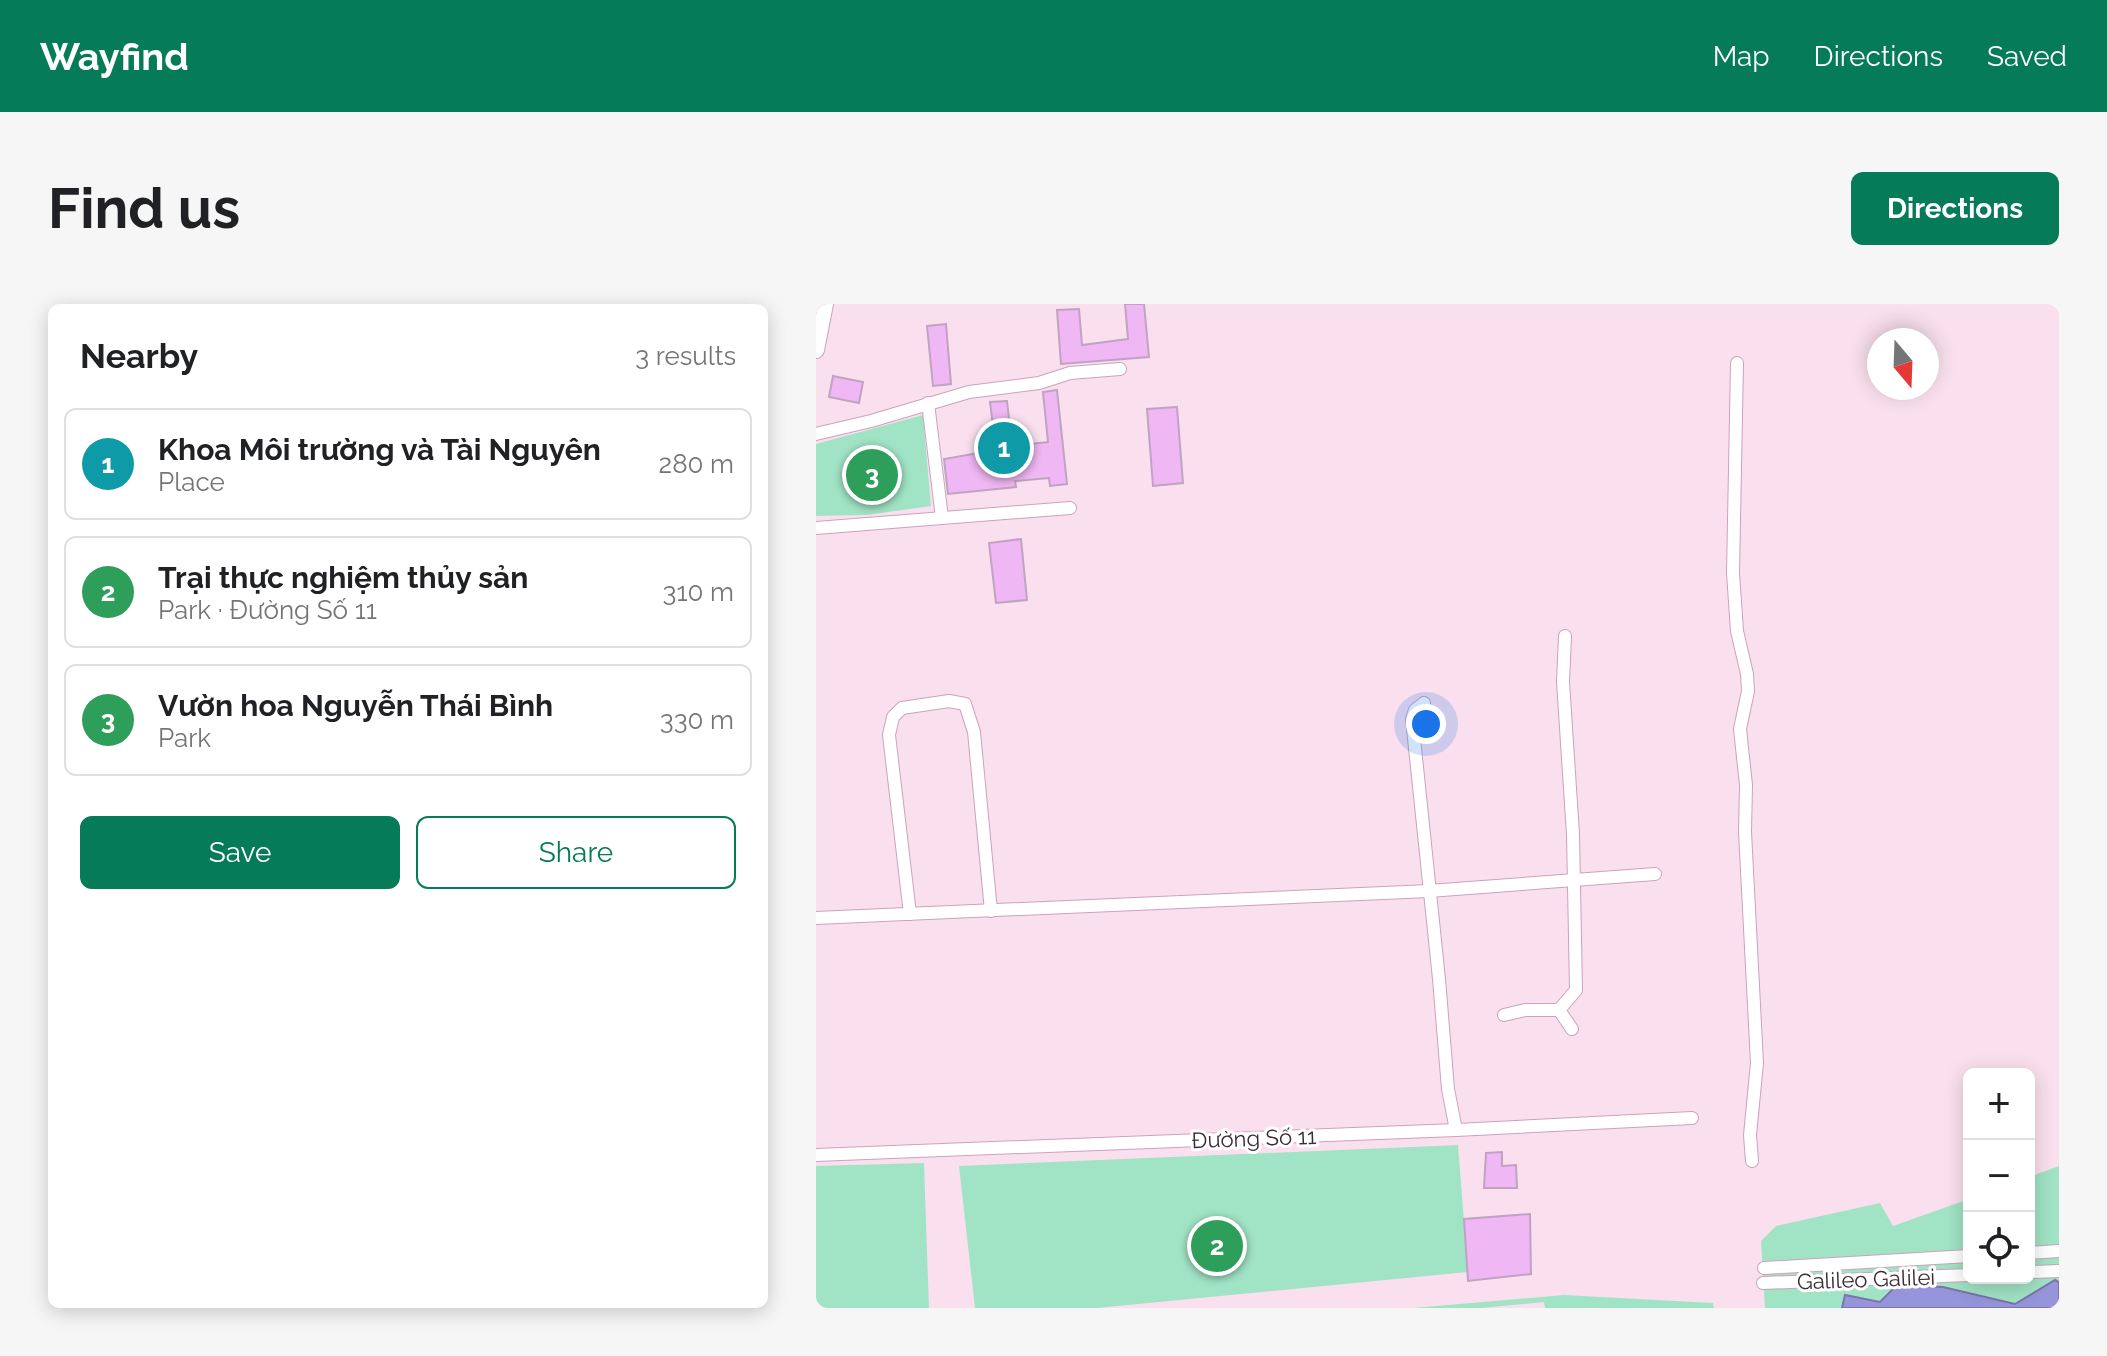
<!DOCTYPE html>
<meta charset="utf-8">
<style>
:root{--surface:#fff;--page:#f6f6f6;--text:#202124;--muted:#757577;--line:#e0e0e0;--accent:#067b57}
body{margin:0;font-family:Raleway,sans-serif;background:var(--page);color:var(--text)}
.controls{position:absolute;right:24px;bottom:24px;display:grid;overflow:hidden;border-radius:12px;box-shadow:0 4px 20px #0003}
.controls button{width:72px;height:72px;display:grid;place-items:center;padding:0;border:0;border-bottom:2px solid var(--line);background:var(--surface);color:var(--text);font:40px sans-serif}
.compass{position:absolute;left:1051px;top:24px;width:72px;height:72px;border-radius:50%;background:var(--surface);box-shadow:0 4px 20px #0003;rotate:161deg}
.you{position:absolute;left:610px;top:420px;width:28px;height:28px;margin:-20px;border:6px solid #fff;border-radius:50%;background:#1a73e8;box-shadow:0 0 0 12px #1a73e833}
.badge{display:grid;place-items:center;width:52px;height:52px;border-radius:50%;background:var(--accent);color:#fff;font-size:26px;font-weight:700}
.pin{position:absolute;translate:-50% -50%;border:4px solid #fff;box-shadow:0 2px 8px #0006}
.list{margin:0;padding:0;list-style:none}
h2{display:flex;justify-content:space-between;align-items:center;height:104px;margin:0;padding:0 32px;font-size:34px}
h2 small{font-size:26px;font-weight:400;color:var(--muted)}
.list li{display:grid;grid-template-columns:52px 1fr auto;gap:24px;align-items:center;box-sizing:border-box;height:112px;margin:0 16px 16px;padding:0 16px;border:2px solid var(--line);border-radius:12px}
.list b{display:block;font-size:30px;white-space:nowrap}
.list p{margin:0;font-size:26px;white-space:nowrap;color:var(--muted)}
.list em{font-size:26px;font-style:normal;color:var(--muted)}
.actions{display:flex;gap:16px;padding:24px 32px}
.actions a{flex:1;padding:18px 0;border:2px solid var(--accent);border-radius:12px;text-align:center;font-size:28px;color:var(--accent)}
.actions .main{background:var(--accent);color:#fff}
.icon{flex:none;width:44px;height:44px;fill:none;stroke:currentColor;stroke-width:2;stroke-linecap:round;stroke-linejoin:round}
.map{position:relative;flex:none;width:1243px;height:1004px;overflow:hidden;border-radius:12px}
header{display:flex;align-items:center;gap:48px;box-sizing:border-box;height:112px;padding:0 40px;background:var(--accent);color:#fff}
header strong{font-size:38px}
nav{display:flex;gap:44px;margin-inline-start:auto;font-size:28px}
.intro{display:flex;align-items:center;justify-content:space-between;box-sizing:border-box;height:192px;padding:0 48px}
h1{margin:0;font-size:56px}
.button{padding:20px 36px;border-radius:12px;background:var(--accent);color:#fff;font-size:28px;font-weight:700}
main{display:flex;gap:48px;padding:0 48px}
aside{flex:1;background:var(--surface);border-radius:12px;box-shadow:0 4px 20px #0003}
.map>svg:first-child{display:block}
.green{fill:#a1e4c5}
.water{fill:#9694da;stroke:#7b75a8;stroke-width:2}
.building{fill:#efb7f3;stroke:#c0a2c2;stroke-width:2}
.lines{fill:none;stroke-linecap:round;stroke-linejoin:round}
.minor-casing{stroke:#cba3b9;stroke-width:14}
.tertiary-casing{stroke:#cba3b9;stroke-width:18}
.minor{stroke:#fff;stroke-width:12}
.tertiary{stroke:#fff;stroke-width:16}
.labels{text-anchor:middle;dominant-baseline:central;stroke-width:6;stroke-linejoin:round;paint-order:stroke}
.street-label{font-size:22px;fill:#3c2c34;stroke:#fff}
</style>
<header>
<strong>Wayfind</strong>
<nav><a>Map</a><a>Directions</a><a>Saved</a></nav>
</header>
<div class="intro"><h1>Find us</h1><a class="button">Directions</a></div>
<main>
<aside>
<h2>Nearby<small>3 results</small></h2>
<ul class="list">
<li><span class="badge" style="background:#0f9aa8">1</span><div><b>Khoa Môi trường và Tài Nguyên</b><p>Place</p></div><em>280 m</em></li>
<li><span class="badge" style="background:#2e9e5b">2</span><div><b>Trại thực nghiệm thủy sản</b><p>Park · Đường Số 11</p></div><em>310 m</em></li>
<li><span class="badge" style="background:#2e9e5b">3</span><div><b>Vườn hoa Nguyễn Thái Bình</b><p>Park</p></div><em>330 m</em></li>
</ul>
<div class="actions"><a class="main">Save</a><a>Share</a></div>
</aside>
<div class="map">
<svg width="1243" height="1004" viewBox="0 0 1243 1004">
<rect width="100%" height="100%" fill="#fae0ee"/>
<g class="green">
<path d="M107 111 115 202 51 211 0 212V140Z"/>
<path d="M642 841 652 968 281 1004H159L143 862Z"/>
<path d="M108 859 113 1004H0V862Z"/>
<path d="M1243 862V978L1239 976 1199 1000 1127 983 1064 998 1029 991 1026 1004H949L945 937 960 922 1064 899 1077 922 1153 895V974H1213V873Z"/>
<path d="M748 991 897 999 898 1004H729L728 998 665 1004H597Z"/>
</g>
<path class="water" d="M1239 976 1243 978V1004H1026L1029 991 1064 998 1081 981 1127 983 1199 1000Z"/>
<g class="building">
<path d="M309 0H328L333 53 245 60 241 6 263 5 266 41 312 35Z"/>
<path d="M130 20 135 80 117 82 111 22Z"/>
<path d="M17 72 47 78 43 99 13 93Z"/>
<path d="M241 86 251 180 234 182 233 174 199 177 200 183 132 190 128 155 180 146 174 98 191 97 196 142 232 138 227 88Z"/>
<path d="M361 103 367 179 337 182 331 105Z"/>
<path d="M205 235 211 296 180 299 173 239Z"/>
<path d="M686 848V862L700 861 701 884H668L670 849Z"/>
<path d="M714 910 715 970 652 977 648 915Z"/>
</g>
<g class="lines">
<g class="minor-casing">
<g id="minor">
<path d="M921 59 917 269 921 327 931 370 932 387 924 425 930 481 929 528 941 759 934 831 936 857"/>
<path d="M112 99 126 214"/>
<path d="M0 130 55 117 153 88 223 79 254 69 304 65"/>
<path d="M0 224 254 204"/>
<path d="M749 332 747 378 757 530 760 686 743 706 756 725"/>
<path d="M608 399 599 406 596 415 623 675 632 785 640 826"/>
<path d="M94 610 73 431 77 413 86 404 133 397 149 400 158 428 175 607"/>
<path d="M0 614 613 587 839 570"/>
<path d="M688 711 709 706H743"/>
<path d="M0 851 640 826 876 814"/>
<path d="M1213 949 1243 947"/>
<path d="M948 964 1153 952"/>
<path d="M1213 968 1243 967"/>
<path d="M947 979 1153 971"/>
</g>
</g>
<g class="tertiary-casing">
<path id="tertiary" d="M0 46 9 0"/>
</g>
<use href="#minor" class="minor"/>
<use href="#tertiary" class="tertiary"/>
</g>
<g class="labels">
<g class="street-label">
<text transform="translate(438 834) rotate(-2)">Đường Số 11</text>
<text transform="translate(1050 975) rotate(-2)">Galileo Galilei</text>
</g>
</g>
</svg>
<div class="controls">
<button>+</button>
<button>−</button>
<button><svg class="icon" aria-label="locate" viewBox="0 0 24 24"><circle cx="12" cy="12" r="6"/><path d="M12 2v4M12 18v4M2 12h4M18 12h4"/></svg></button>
</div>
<svg class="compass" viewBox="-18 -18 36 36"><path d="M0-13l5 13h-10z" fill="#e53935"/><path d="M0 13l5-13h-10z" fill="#757577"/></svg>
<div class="you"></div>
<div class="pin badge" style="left:188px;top:144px;background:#0f9aa8">1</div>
<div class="pin badge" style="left:401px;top:942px;background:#2e9e5b">2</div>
<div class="pin badge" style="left:56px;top:171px;background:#2e9e5b">3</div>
</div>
</main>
